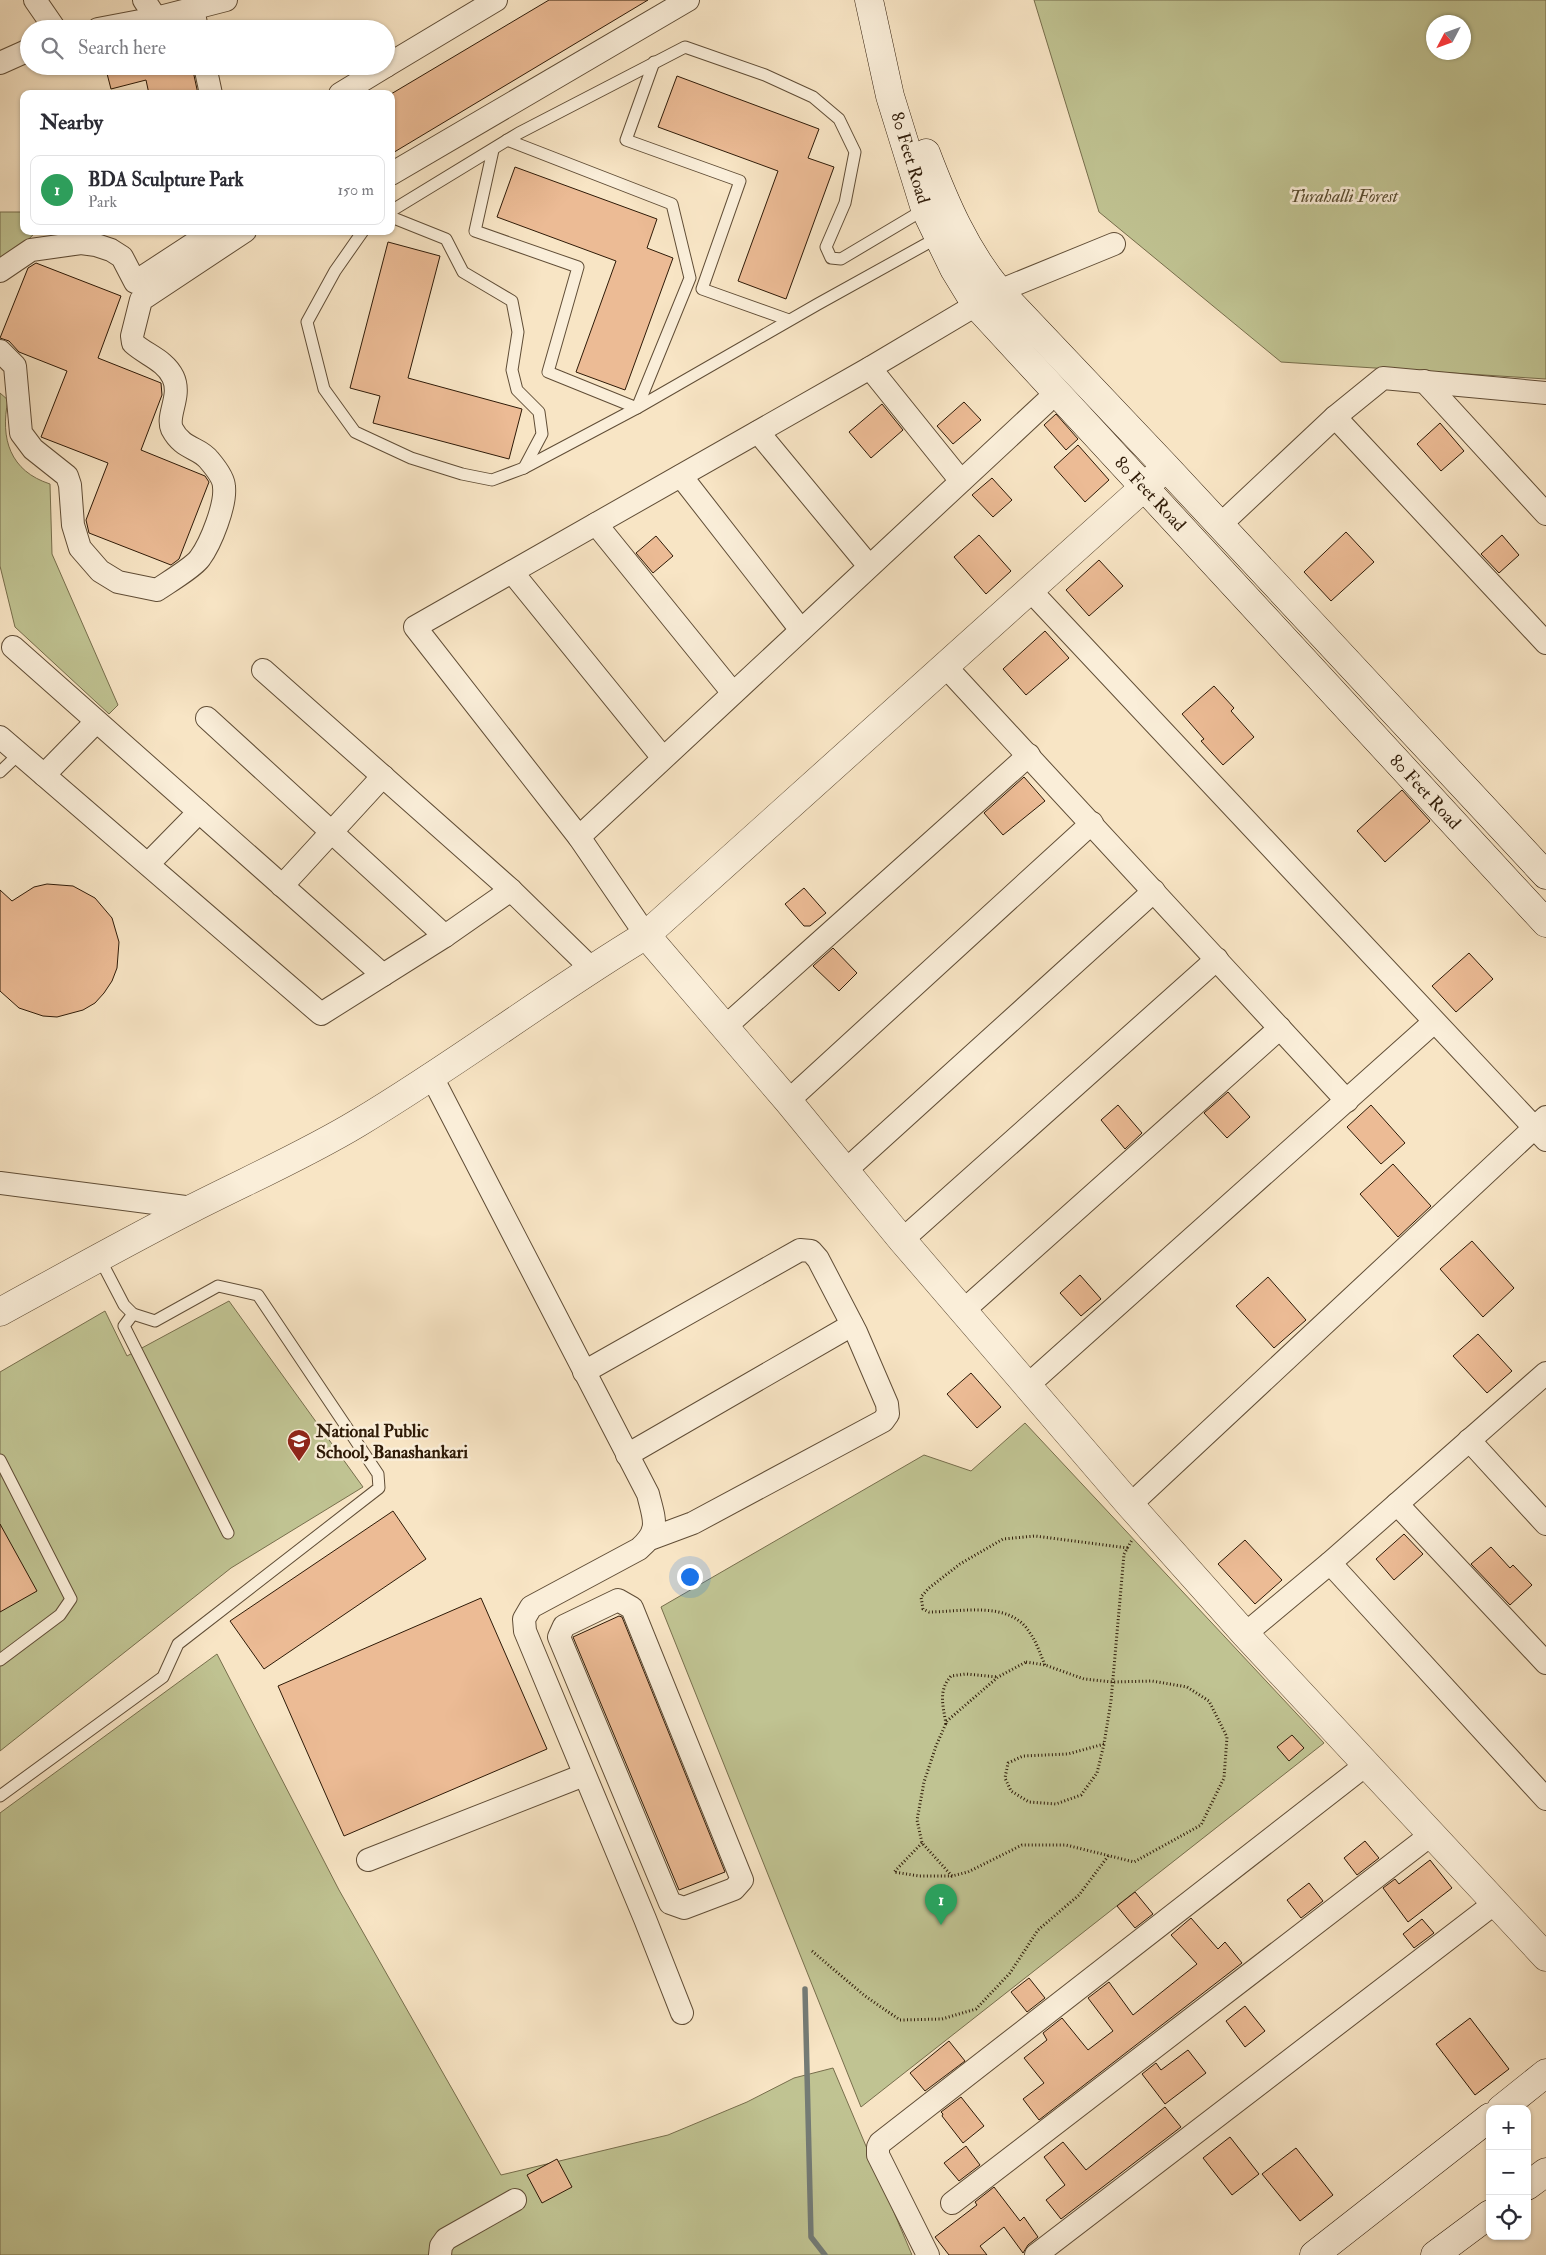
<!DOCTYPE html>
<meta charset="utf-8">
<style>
:root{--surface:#fff;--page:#f2f2f3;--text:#2b2b33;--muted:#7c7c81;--line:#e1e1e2;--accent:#2563eb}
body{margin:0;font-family:"IM FELL Double Pica",serif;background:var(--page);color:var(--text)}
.controls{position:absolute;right:15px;bottom:15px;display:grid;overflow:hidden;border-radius:10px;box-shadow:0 1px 4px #0004}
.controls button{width:45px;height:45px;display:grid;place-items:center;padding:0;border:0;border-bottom:1px solid var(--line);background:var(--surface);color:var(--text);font:25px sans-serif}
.compass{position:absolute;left:1426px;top:15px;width:45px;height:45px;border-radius:50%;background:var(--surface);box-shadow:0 1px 4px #0004;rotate:229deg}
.you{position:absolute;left:689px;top:1576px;width:18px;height:18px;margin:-12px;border:4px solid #fff;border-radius:50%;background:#1a73e8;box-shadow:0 0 0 8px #1a73e833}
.badge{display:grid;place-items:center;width:32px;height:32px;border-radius:50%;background:var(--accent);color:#fff;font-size:16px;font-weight:700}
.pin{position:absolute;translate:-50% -41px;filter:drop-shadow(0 1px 2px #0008)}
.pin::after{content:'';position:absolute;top:26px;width:18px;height:15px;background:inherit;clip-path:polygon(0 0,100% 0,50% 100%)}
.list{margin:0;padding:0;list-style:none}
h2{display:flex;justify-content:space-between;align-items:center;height:65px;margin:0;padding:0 20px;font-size:21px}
h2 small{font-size:16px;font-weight:400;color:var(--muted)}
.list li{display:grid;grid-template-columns:32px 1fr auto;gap:15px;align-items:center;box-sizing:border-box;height:70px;margin:0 10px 10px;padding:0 10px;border:1px solid var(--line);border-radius:10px}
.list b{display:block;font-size:19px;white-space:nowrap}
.list p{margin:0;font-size:16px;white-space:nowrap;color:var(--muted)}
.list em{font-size:16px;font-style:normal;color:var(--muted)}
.icon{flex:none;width:28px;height:28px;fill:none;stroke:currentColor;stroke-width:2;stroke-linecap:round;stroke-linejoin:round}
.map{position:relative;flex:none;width:1546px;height:2255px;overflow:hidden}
.search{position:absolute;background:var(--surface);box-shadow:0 1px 4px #0004;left:20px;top:20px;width:375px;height:55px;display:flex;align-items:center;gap:12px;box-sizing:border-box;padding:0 18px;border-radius:28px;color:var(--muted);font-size:19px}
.panel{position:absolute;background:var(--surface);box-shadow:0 1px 4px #0004;left:20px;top:90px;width:375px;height:145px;border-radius:10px}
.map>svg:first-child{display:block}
.green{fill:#c0c392;stroke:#776e4c;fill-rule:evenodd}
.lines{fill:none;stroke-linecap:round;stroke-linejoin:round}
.stream{stroke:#747b75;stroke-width:5.5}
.building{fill:#ecbb95;stroke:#2e1a07}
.service-casing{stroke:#604d36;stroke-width:13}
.minor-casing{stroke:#604d36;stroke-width:24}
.tertiary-casing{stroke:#604d36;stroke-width:29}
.secondary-casing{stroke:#2e1a07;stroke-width:29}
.path{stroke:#2e1a07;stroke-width:3;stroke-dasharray:1 2.5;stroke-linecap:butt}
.service{stroke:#faeed9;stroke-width:11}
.minor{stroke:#faeed9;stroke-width:22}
.tertiary{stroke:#faeed9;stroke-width:28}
.secondary{stroke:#faeed9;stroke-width:28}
.labels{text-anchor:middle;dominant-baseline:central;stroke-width:5;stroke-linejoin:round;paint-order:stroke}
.street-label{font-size:18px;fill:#2e1a07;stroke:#faeed9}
.park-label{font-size:18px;font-style:italic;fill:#5a4d31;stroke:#faeed9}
.poi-label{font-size:18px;font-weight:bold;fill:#2e1a07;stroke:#faeed9;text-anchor:start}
</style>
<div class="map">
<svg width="1546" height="2255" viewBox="0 0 1546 2255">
<rect width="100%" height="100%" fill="#f8e5c5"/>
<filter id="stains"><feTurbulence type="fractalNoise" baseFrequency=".004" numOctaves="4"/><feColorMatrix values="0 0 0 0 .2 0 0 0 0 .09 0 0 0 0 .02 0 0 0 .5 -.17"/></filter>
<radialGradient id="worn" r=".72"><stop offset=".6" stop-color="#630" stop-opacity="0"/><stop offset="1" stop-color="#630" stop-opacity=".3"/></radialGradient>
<g class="green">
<path d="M1034 0H1546V379L1281 362 1099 212ZM1434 22H1464V52H1434Z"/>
<path d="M0 212H24V231H37L0 267Z"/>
<path d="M0 393 8 400C0 439 10 471 50 484L52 554 118 705 109 714 15 627 0 566Z"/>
<path d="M229 1301 363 1487 231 1568 0 1751V1372L105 1311 127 1356Z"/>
<path d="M1025 1423 1324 1743 861 2107 661 1607 924 1455 971 1471Z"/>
<path d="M217 1654 339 1890 501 2175 668 2135 747 2102 794 2078 833 2068 912 2255H0V1813Z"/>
</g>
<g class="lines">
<path class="stream" d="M805 1989 811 2237 825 2255"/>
</g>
<g class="building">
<path d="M549 0H648L391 154V94Z"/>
<path d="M105 66H192L198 94H149L146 80 111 89Z"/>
<path d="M677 76 819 129 808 158 834 167 786 299 738 281 778 171 658 127Z"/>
<path d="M515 167 657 219 647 248 673 258 625 390 576 372 616 261 497 217Z"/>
<path d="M388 242 440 256 408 378 522 409 509 459 373 423 380 396 350 388Z"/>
<path d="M36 263 121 296 98 358 161 383 162 395 141 450 205 476 209 482 179 559 171 565 89 533 86 520 108 463 41 437 67 371 19 352 9 341 0 338 28 268Z"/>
<path d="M964 402 981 420 953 444 937 426Z"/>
<path d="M882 404 903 430 871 458 849 432Z"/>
<path d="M1056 414 1078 439 1066 450 1044 425Z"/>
<path d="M1440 423 1464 451 1441 471 1417 444Z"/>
<path d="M1078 445 1109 480 1085 502 1054 467Z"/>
<path d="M992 478 1012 500 993 517 972 495Z"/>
<path d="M1346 532 1374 562 1331 601 1304 572Z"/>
<path d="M979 535 1011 571 986 594 954 557Z"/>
<path d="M1502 535 1519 555 1499 573 1481 554Z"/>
<path d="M656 536 673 556 653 573 636 553Z"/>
<path d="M1099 560 1123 586 1089 616 1066 590Z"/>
<path d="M1045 631 1069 658 1026 695 1003 669Z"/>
<path d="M1214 686 1234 708 1231 711 1254 737 1223 765 1201 741 1204 739 1182 714Z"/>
<path d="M1024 777 1045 801 1003 835 984 813Z"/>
<path d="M1402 790 1430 821 1385 862 1357 831Z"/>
<path d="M47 884 73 886 95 898 112 918 119 942 117 968 112 981 104 993 95 1003 83 1010 57 1017 43 1016 19 1008 0 991V890L12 901 34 887Z"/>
<path d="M804 888 826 913 810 926H804L785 904Z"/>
<path d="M833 948 857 973 839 991 813 966Z"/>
<path d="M1469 953 1493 979 1456 1012 1432 986Z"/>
<path d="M1228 1092 1250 1117 1227 1138 1204 1113Z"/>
<path d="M1118 1105 1142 1133 1125 1149 1101 1120Z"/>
<path d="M1371 1105 1405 1143 1381 1164 1347 1127Z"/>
<path d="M1393 1164 1431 1206 1398 1237 1360 1194Z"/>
<path d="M1472 1241 1514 1288 1483 1317 1440 1269Z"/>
<path d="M1080 1275 1101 1299 1081 1316 1060 1293Z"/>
<path d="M1268 1277 1306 1320 1274 1348 1236 1306Z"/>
<path d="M1478 1334 1512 1371 1487 1393 1453 1356Z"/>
<path d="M971 1373 1001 1407 977 1428 947 1394Z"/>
<path d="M393 1511 426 1559 264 1669 230 1621Z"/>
<path d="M0 1524 37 1591 0 1612Z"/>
<path d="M1404 1534 1423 1554 1394 1580 1376 1559Z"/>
<path d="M1245 1540 1282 1580 1255 1604 1218 1564Z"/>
<path d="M1491 1547 1510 1568 1513 1565 1532 1585 1510 1605 1471 1564Z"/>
<path d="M481 1598 547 1749 344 1836 278 1686Z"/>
<path d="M619 1616 622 1617 725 1872 679 1890 573 1637Z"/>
<path d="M1292 1735 1304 1748 1289 1761 1277 1747Z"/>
<path d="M1365 1841 1379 1858 1357 1875 1344 1858Z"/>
<path d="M1430 1860 1452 1888 1408 1922 1383 1888 1395 1879 1399 1884Z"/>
<path d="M1309 1883 1323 1901 1301 1918 1287 1900Z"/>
<path d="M1135 1892 1153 1914 1135 1928 1117 1906Z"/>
<path d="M1191 1918 1218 1949 1225 1942 1242 1963 1039 2120 1023 2099 1044 2083 1024 2058 1047 2040 1043 2033 1062 2018 1088 2050 1113 2031 1088 1998 1109 1982 1133 2015 1197 1964 1171 1935Z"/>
<path d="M1422 1919 1434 1933 1414 1948 1403 1934Z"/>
<path d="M1029 1978 1045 1998 1027 2012 1011 1992Z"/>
<path d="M1245 2006 1265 2031 1245 2047 1226 2021Z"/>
<path d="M1470 2018 1509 2069 1475 2095 1436 2044Z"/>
<path d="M949 2041 965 2061 925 2091 910 2073Z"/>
<path d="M1188 2050 1206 2073 1165 2104 1142 2074 1156 2063 1161 2070Z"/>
<path d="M961 2097 984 2126 963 2143 942 2116 943 2114 941 2112Z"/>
<path d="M1165 2107 1181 2127 1061 2219 1046 2200 1065 2185 1044 2157 1063 2142 1086 2170Z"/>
<path d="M1230 2137 1259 2174 1232 2195 1203 2158Z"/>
<path d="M966 2146 980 2165 959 2181 944 2163Z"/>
<path d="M1296 2148 1333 2195 1300 2221 1262 2174Z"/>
<path d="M557 2159 572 2187 542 2203 527 2175Z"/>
<path d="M994 2187 1020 2221 1024 2217 1038 2237 1028 2245 1023 2253 1004 2227 980 2246 987 2255H949L935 2237 977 2205 975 2202Z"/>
</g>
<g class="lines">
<g class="service-casing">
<g id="service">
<path d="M654 62 626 140 740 181 702 289 789 320"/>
<path d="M493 150 475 231 578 267 548 372 637 408 690 278 672 204 507 140"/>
<path d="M391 211 519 133 685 47 765 75 813 97 839 119 855 152 845 203 826 247 831 258 841 259 925 209"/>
<path d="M391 217 446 239 463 272 512 301 518 332 512 370 517 390 539 412 542 434 524 468"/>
<path d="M363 231 335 271 307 322 324 389 355 432 411 458 462 474 492 480 524 468 637 408 818 304 937 238"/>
<path d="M0 772 19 754"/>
<path d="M133 1314 124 1326 228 1533"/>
<path d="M0 1460 71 1599 60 1615 0 1660"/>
<path d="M0 1796 163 1677 178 1644 379 1488 378 1474 258 1295 218 1286 155 1321 133 1314 124 1305 100 1259"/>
</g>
</g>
<g class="minor-casing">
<g id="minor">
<path d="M35 0 55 29"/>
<path d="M144 0 156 18"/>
<path d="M193 8 197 29"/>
<path d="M98 29 156 18 226 0"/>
<path d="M0 63 29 50"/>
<path d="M205 66 211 94"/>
<path d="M386 66 496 0"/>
<path d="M340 94 386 66"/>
<path d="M391 174 688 0"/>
<path d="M0 271 31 250 81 243 96 245 111 250 122 257 135 282 213 231"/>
<path d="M999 291 1114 244"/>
<path d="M0 351 15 366 21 433 33 449 67 476 70 485 73 525 80 548 100 571 118 582 157 590C167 583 194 567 200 558 211 543 226 505 224 487 224 478 215 467 209 460 199 447 183 450 172 429 166 415 182 396 173 377 165 360 146 355 133 343L132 336 141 300 245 231"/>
<path d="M870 368 961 481"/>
<path d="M1424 381 1546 514"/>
<path d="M1335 417 1546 643"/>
<path d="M758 432 869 566"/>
<path d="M681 476 801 630"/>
<path d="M596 524 733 693"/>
<path d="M1220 525 1335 417 1383 378 1546 393"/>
<path d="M512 572 663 758"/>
<path d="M1029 589 1546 1140"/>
<path d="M13 647 383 975"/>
<path d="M946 667 1347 1101"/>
<path d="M263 670 511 890 592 969"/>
<path d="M207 718 445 936"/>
<path d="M0 737 321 1014 445 936 511 890"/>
<path d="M44 775 96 722"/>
<path d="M579 837 1056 393"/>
<path d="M148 864 199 812"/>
<path d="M282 886 383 776"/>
<path d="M646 935 579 837 415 627 870 368 976 305"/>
<path d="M725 1027 1029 755"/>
<path d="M432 1077 648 1494C654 1519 661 1530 639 1549L531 1607 524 1619 525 1631 645 1919 682 2013"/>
<path d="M788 1101 1092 823"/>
<path d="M845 1171 1154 891"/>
<path d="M0 1183 193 1208"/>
<path d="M902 1240 1217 959"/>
<path d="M964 1310 1280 1028"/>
<path d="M584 1372 800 1250 811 1251 818 1259 856 1332 887 1404 888 1414 883 1421 693 1523 650 1539"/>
<path d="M1028 1385 1434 1022"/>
<path d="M1469 1440 1546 1524"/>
<path d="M627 1455 852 1325"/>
<path d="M1397 1504 1546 1663"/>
<path d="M1130 1505 1546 1117"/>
<path d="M1330 1563 1546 1799"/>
<path d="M618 1600 632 1608 742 1880 734 1889 684 1908 670 1903 559 1637 564 1626Z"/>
<path d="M1245 1634 1330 1563 1546 1373"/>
<path d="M368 1860 584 1775"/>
<path d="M952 2203 1432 1834"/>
<path d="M440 2255 441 2246 446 2239 515 2200"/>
<path d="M928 2255 878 2155V2147L880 2143 1367 1764"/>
<path d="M1036 2255 1495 1903"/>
</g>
</g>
<g class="tertiary-casing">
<g id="tertiary">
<path d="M646 935 788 1101 902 1240 1130 1505 1245 1634 1546 1957"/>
<path d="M0 1312C64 1277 128 1241 193 1208 248 1180 305 1155 358 1123 457 1064 548 994 646 935L1162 471"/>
</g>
</g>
<g class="secondary-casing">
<g id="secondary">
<path d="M869 0 890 96 925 209 954 269 976 305 1546 923"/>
<path d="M926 153C945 203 965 250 999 291L1166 467 1546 875"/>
<path d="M1501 2109 1546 2073"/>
<path d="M1527 2186 1546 2172"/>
<path d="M1314 2255 1490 2117"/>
<path d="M1435 2255 1490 2214"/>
</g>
</g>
<g class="path">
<path d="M1026 1662 1045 1665 1084 1679 1113 1682 1152 1681 1187 1687 1209 1701 1227 1737 1224 1778 1201 1825 1134 1862 1066 1845H1022L968 1872 952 1876 922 1843 917 1820 924 1782 936 1746 947 1721 998 1677Z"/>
<path d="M1045 1665C1040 1654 1037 1643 1030 1633 1010 1600 962 1612 929 1612L923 1609 921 1597 929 1588 960 1564 1003 1539 1035 1536 1128 1548"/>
<path d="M946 1724C943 1705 938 1691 951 1676L966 1674 998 1677"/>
<path d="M1104 1744 1068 1754 1023 1756 1008 1763 1005 1778 1011 1791 1029 1802 1056 1804 1081 1795 1097 1773 1104 1744 1111 1701 1124 1554 1132 1540"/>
<path d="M922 1843 894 1872 919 1876H952"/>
<path d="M812 1951 865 1996 900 2020 942 2019 976 2009 1010 1973 1038 1930 1079 1895 1109 1855"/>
</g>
<use href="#service" class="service"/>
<use href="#minor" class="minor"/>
<use href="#tertiary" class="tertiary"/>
<use href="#secondary" class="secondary"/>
</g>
<defs>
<g id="school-pin" transform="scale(1.25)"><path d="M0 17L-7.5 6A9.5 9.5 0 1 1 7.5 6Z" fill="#8f2418" stroke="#faeed9"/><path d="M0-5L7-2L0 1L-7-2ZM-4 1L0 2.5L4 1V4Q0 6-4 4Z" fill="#fff"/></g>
</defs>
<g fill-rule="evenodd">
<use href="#school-pin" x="299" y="1441"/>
</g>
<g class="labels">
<g class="street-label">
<text transform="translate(910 158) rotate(73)">80 Feet Road</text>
<text transform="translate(1150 494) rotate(47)">80 Feet Road</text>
<text transform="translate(1425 792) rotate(47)">80 Feet Road</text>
</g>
<g class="park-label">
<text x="1344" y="196">Turahalli Forest</text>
</g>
<g class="poi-label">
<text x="316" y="1431">National Public<tspan x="316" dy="21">School, Banashankari</tspan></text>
</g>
</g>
<rect width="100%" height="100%" filter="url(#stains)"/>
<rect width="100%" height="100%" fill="url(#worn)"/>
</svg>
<div class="controls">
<button>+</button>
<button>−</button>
<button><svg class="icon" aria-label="locate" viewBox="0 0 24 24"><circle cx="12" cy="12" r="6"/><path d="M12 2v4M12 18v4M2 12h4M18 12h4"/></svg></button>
</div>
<svg class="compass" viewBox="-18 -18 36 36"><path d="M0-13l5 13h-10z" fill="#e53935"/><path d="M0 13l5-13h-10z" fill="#7c7c81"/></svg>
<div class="you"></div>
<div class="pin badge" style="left:941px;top:1925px;background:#2e9e5b">1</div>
<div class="search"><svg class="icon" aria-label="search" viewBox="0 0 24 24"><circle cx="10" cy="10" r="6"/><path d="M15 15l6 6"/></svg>Search here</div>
<section class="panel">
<h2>Nearby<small></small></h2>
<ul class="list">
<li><span class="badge" style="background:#2e9e5b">1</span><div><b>BDA Sculpture Park</b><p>Park</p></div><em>150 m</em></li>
</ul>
</section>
</div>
